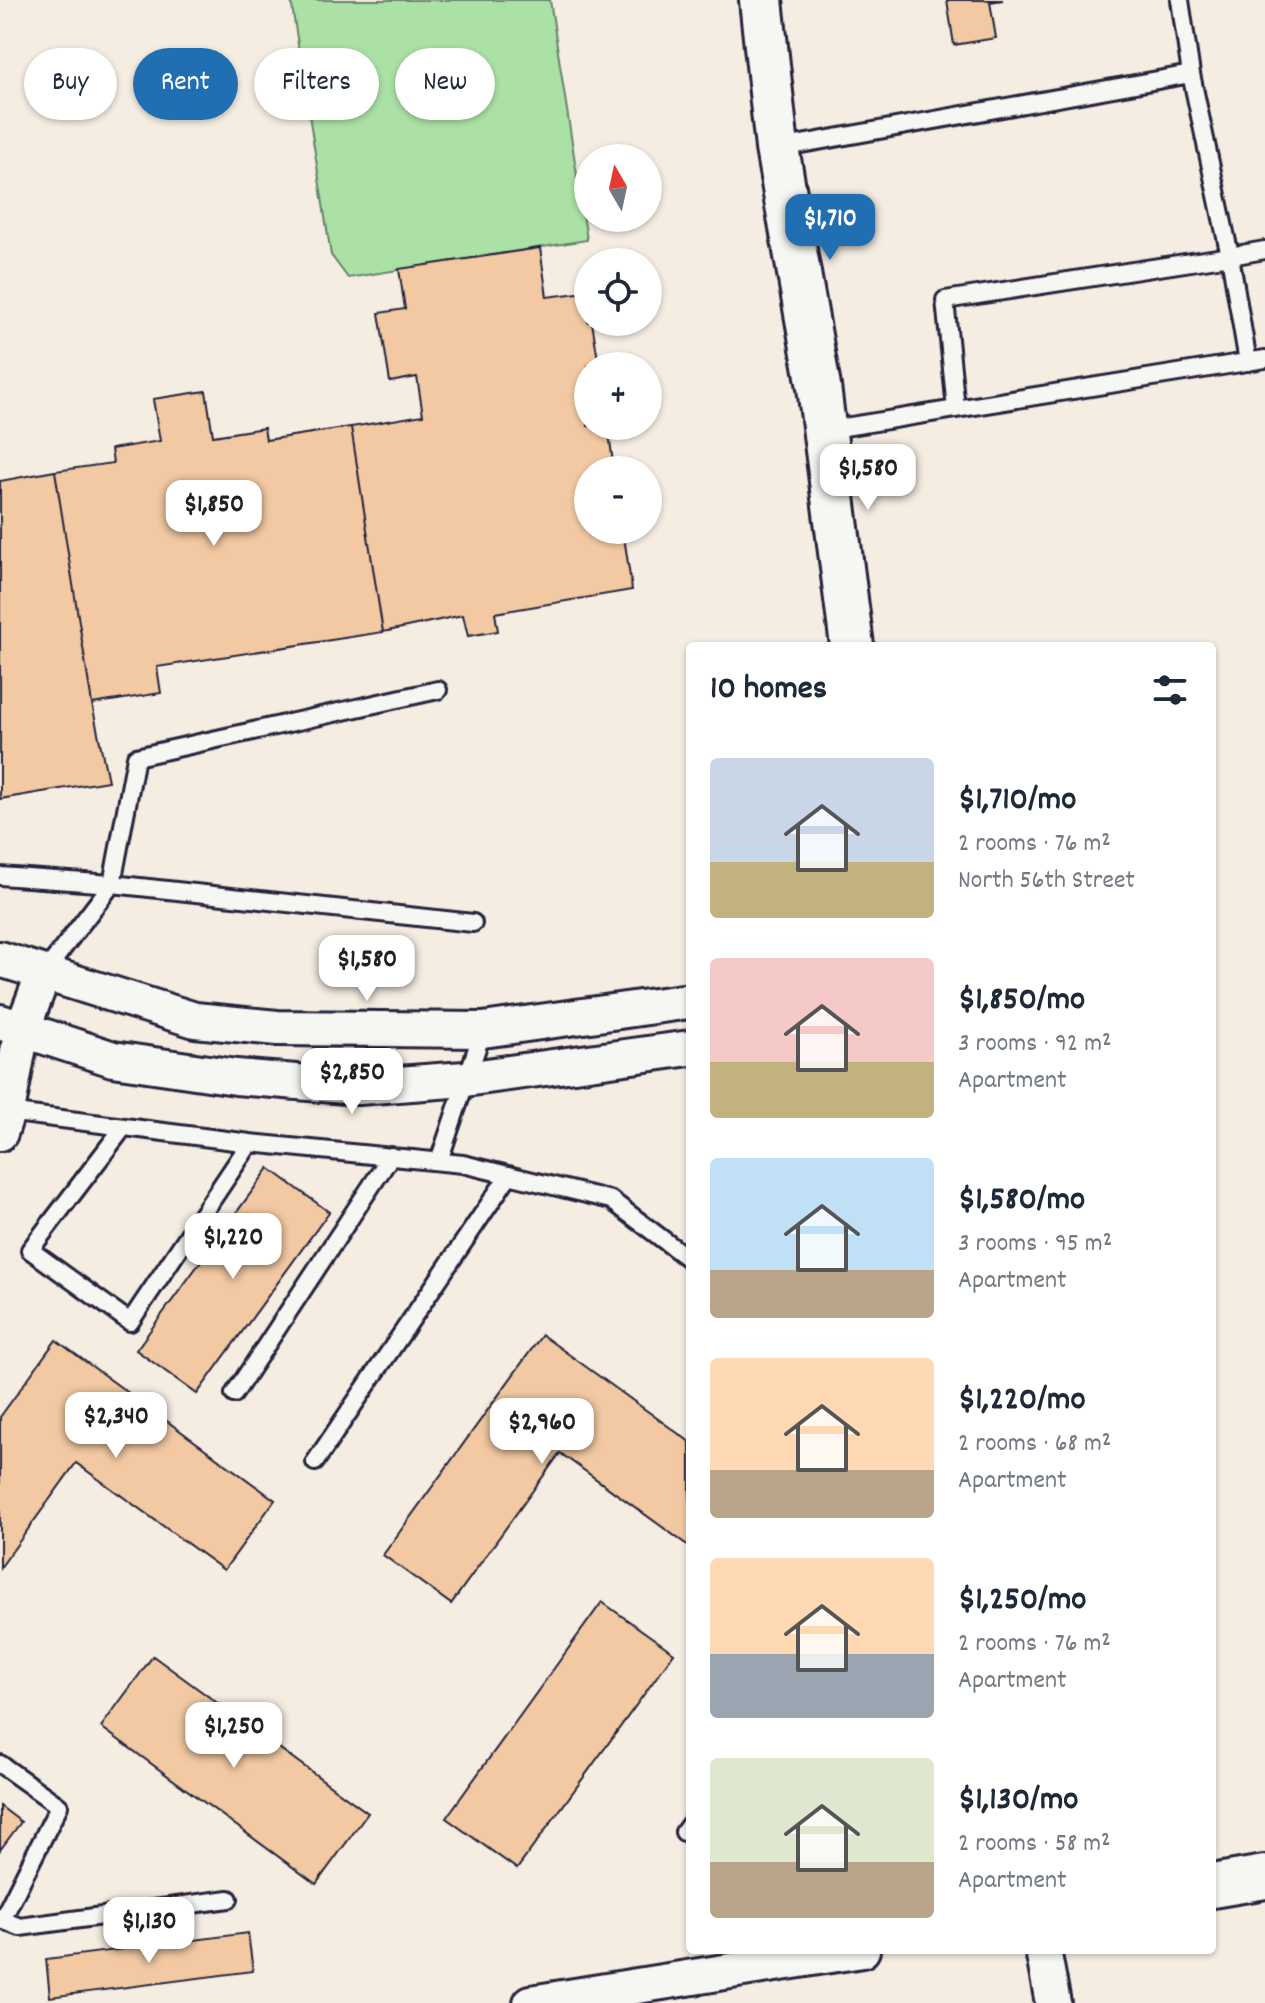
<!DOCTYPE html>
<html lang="en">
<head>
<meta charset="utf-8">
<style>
  body { margin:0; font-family:Dekko,sans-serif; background:#f2f2f3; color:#1f2937; height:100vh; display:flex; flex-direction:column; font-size:30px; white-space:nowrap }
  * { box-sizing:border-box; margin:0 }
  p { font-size:26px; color:#747a83 }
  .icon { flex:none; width:44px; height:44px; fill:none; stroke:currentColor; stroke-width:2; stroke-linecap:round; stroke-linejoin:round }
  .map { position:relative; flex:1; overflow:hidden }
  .details { position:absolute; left:686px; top:642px; width:530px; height:1312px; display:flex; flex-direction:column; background:#fff; border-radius:8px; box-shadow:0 2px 6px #0004 }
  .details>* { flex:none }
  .top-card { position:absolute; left:24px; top:48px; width:542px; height:72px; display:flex; gap:16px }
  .needle { width:52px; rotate:351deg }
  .buttons { position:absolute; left:574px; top:144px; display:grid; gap:16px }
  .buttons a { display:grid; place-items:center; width:88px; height:88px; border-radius:50%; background:#fff; box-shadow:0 2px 6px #0004; font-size:40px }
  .price { position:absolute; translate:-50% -68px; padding:0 18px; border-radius:16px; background:#fff; color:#222; font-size:26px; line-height:52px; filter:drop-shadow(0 2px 4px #0008) }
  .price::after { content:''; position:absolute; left:50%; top:48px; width:24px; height:18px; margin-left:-12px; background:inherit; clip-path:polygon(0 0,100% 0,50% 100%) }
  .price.selected { background:#1f6fb2; color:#fff }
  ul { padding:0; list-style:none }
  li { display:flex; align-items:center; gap:24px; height:200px; padding:0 24px }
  li span { display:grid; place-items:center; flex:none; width:224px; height:160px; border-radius:8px; color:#555 }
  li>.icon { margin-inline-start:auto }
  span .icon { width:96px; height:96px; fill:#fffc; stroke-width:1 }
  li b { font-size:34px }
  h2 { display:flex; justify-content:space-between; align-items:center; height:96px; padding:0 24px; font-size:34px }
  .tag { padding:0 28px; border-radius:36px; background:#fff; box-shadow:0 2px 6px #0004; font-size:28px; line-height:72px }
  .tag.selected { background:#1f6fb2; color:#fff }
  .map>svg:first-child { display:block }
  .green { fill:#abe1a4; stroke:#668270; stroke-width:2 }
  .building { fill:#f2c9a2; stroke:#22223b; stroke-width:2 }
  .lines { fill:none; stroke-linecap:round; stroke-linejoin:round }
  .service-casing { stroke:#22223b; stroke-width:22 }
  .minor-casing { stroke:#22223b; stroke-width:40 }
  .tertiary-casing { stroke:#22223b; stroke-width:48 }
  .service { stroke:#f6f6f2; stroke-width:16 }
  .minor { stroke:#f6f6f2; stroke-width:34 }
  .tertiary { stroke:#f6f6f2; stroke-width:42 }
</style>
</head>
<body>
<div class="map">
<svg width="1265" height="2003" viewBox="0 0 1265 2003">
  <rect width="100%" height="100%" fill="#f5ede2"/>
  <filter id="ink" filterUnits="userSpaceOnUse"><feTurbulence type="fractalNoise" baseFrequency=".0125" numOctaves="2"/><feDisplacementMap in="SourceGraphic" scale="16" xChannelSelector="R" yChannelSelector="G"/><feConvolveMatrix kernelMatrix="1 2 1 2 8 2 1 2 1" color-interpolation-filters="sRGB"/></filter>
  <g filter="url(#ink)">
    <path class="green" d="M291,0H550L587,240L348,278L331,255Z"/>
    <path class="building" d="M947,0H1003L990,2L996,38L954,45Z
      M540,248L547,297L587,292L588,322H592L599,366H588V426H608L614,470H588V530H623L632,590L495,613L498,631L468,636L463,615L383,632L351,427L423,415L417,377L390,382L379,313L405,309L399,269Z
      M206,391L213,436L264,428L266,440L351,427L383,632L157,667L161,693L92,704L55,471L113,463L111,449L160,441L153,399Z
      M55,471L92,704L108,781L0,799V481Z
      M269,1168L329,1212L197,1394L136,1350Z
      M542,1335L690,1442V1547L560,1453L451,1604L383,1555Z
      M56,1340L275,1500L224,1570L76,1463L0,1568V1417Z
      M602,1602L674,1653L517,1869L446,1818Z
      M153,1656L368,1813L316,1884L101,1727Z
      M0,1806L21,1822L0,1850Z
      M248,1933L253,1971L50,1997L46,1959Z"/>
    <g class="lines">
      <g class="service-casing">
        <path id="service" d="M1191,74L1230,256L1265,250
          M779,148L1191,74L1180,0
          M956,409L945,300L1230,256L1248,362
          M826,430L1265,359
          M438,690L136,757L112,884L473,923
          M0,876L112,884
          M44,973L112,884
          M7,1112L250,1143L463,1164L611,1200L690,1260
          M123,1128L30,1250L130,1322L250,1143
          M439,1161L483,1030
          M234,1394L391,1156
          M315,1462L509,1175
          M0,1764L59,1806L2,1920L20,1927L229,1899
          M684,1832L690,1824"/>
      </g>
      <g class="minor-casing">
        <path id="minor" d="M0,959L195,1020L277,1028L483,1030L690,1001
          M0,1022L113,1059L236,1077L358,1087L465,1079L690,1048
          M0,1133L7,1112L22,1030L44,973
          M1043,1950L1053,2003
          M531,2003L862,1950"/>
      </g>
      <g class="tertiary-casing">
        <path id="tertiary" d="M761,0L777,148L819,387L852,646
          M1212,1886L1265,1877"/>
      </g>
      <use href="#service" class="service"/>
      <use href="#minor" class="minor"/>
      <use href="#tertiary" class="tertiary"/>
    </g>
  </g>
</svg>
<div class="buttons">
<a><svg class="needle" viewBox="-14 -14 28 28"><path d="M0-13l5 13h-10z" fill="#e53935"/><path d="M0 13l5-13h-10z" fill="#747a83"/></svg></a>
<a><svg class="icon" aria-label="locate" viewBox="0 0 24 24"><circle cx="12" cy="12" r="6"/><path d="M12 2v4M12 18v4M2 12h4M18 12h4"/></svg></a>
<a>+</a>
<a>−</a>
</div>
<b class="price selected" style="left:830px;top:262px">$1,710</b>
<b class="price" style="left:868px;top:512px">$1,580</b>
<b class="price" style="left:214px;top:548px">$1,850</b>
<b class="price" style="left:367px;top:1003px">$1,580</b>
<b class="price" style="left:352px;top:1116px">$2,850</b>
<b class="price" style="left:233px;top:1281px">$1,220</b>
<b class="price" style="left:116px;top:1460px">$2,340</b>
<b class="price" style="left:542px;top:1466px">$2,960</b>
<b class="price" style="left:234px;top:1770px">$1,250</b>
<b class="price" style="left:149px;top:1965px">$1,130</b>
<div class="top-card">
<a class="tag">Buy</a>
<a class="tag selected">Rent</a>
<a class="tag">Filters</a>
<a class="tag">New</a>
</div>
<section class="details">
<h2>10 homes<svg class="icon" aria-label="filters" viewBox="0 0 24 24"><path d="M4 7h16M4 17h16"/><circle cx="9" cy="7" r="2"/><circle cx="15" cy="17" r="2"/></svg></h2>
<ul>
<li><span style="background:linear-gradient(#c9d6e8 65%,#c2b280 0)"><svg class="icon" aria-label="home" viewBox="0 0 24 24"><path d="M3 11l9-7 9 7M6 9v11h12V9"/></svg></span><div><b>$1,710/mo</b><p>2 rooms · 76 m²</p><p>North 56th Street</p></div></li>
<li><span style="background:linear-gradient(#f6c9c9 65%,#c2b280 0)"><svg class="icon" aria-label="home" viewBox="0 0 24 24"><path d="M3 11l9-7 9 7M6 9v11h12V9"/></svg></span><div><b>$1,850/mo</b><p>3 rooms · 92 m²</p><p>Apartment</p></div></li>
<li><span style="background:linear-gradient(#bfe0f5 70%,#b9a48a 0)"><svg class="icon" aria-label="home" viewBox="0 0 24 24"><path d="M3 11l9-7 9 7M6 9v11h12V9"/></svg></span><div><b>$1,580/mo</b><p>3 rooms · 95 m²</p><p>Apartment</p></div></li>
<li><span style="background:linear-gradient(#ffd9b3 70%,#b9a48a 0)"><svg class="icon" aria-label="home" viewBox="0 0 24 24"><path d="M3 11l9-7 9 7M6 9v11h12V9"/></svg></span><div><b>$1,220/mo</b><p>2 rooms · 68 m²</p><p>Apartment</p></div></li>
<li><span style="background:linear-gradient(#ffd9b3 60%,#9aa5b1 0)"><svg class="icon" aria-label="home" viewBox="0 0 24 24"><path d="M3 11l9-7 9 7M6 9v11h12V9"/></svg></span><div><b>$1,250/mo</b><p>2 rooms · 76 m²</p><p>Apartment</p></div></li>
<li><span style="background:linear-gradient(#dfe7d0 65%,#b9a48a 0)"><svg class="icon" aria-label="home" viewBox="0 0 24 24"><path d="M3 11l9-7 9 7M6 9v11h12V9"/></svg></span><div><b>$1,130/mo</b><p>2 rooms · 58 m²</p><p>Apartment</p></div></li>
</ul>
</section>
</div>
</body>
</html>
